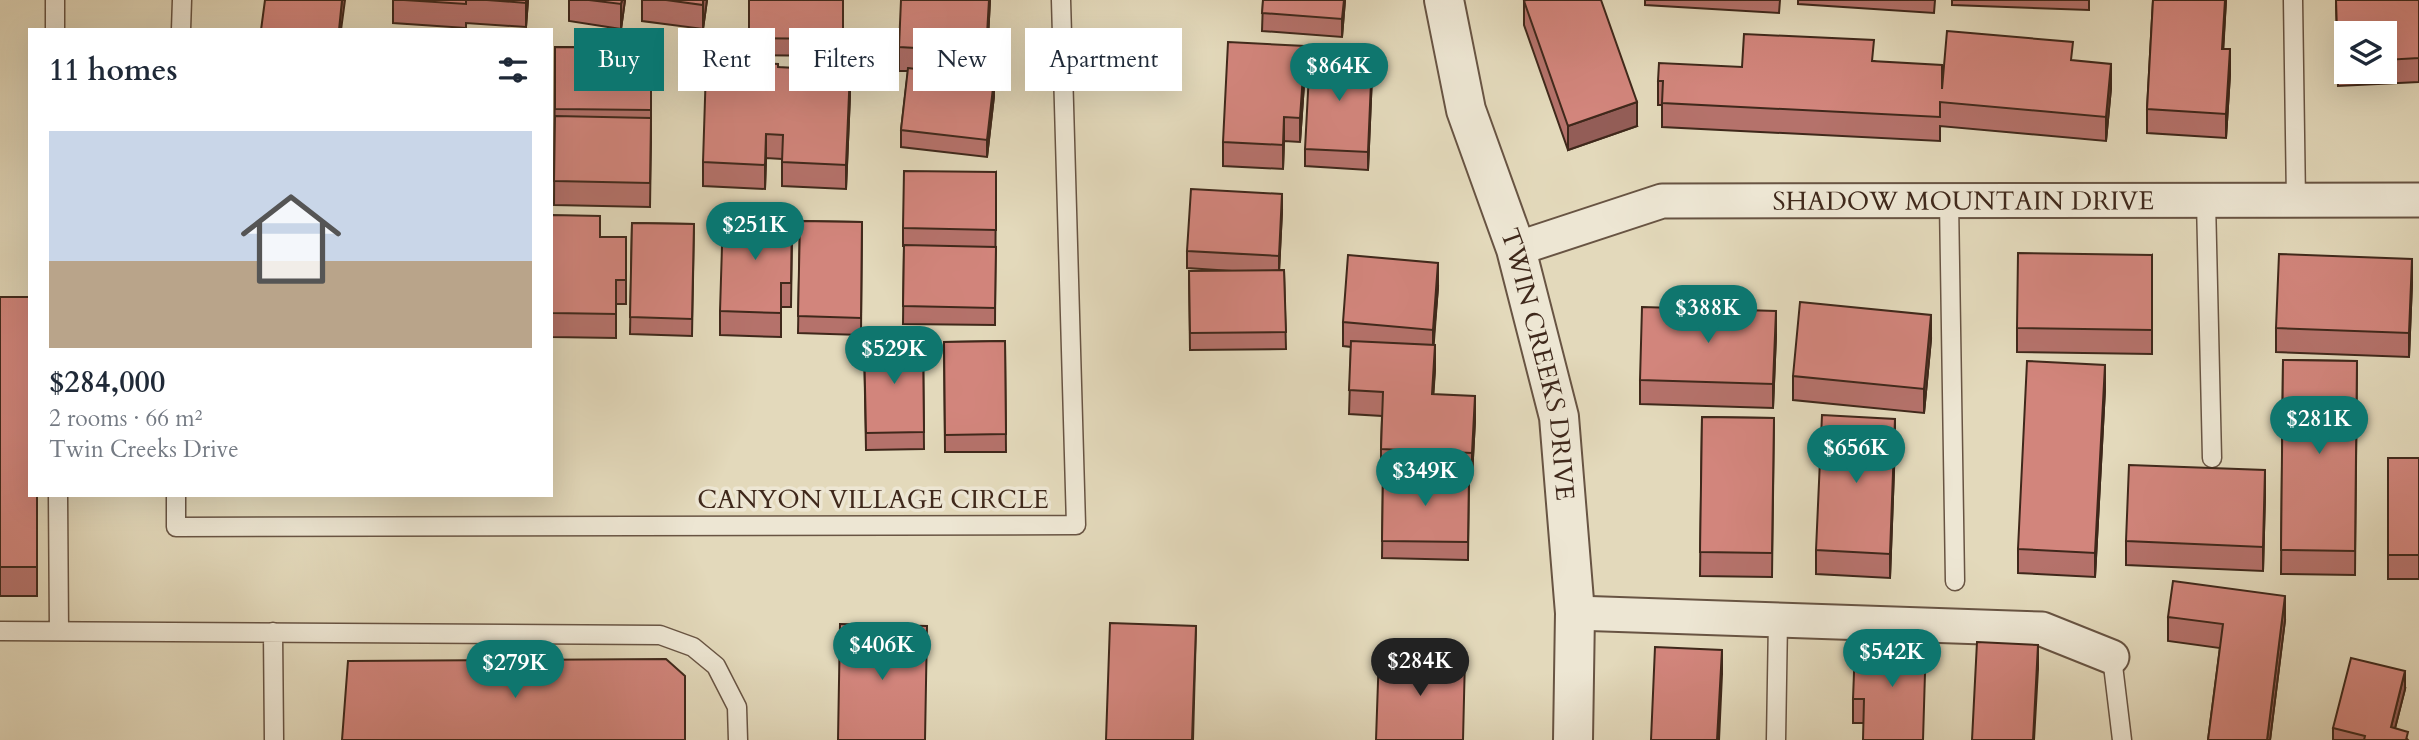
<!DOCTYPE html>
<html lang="en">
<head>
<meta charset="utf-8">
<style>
  body { margin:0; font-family:Cardo,serif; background:#f6f6f7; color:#1f2937; height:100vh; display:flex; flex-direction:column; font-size:26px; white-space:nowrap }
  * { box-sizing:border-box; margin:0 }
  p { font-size:23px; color:#747a83 }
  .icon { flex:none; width:38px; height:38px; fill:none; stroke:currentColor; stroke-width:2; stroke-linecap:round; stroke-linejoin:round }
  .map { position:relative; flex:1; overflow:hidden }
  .drawer { position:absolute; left:28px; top:28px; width:525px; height:469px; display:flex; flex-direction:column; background:#fff; border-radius:0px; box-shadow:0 7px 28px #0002 }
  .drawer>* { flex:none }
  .hud { position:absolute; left:574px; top:28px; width:665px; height:63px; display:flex; gap:14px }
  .tools { position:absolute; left:2334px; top:21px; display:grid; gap:14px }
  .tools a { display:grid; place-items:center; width:63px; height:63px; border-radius:0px; background:#fff; box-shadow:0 7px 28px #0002; font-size:35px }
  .price { position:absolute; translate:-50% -60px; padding:0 16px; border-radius:24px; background:#0f766e; color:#fff; font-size:23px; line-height:46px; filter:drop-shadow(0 2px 4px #0008) }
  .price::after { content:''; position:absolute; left:50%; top:42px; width:21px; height:16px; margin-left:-10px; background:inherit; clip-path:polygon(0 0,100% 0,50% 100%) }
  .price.on { background:#222; color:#fff }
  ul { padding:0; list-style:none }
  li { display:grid; align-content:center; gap:14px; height:371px; padding:0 21px }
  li+li { border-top:2px solid #e0e1e3 }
  li span { display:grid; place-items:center; height:217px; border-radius:0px; color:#555 }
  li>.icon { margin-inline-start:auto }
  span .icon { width:126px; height:126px; fill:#fffc; stroke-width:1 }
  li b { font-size:30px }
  h2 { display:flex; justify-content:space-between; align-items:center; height:84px; padding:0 21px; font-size:30px }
  .pill { padding:0 24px; border-radius:0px; background:#fff; box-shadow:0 7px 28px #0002; font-size:24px; line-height:63px }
  .pill.on { background:#0f766e; color:#fff }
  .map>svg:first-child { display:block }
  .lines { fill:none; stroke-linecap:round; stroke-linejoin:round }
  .service-casing { stroke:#685443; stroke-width:21 }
  .minor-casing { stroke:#685443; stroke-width:37 }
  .tertiary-casing { stroke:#685443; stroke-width:42 }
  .service { stroke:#ede6d3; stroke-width:18 }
  .minor { stroke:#ede6d3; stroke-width:33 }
  .tertiary { stroke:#ede6d3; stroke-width:38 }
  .wall { fill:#b5726b; stroke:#3f281b; stroke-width:2; fill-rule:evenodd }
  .shaded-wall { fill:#935d57; stroke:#3f281b; stroke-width:2 }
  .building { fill:#d2857c; stroke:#3f281b; stroke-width:2 }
  .labels { text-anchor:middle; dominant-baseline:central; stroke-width:7; stroke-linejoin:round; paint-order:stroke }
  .street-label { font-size:26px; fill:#3f281b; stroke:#ede6d3 }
</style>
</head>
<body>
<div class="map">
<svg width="2419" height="740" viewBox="0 0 2419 740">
  <rect width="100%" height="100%" fill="#e3d9bb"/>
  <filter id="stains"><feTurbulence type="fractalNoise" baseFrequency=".00286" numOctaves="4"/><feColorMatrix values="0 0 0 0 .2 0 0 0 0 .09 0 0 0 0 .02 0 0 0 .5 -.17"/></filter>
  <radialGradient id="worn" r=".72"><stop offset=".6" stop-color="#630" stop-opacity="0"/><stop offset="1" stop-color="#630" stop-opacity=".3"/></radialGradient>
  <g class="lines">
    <g class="service-casing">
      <path id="service" d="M55,0V30
        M2293,0L2296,201
        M181,30L182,0
        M1949,201L1955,581
        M2206,201L2212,458
        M58,495L59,631
        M176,495V527L1076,525L1061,0
        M0,631L660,635L693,647L716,666L737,707L738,740
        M273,632L274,740
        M2112,657L2122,740
        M1776,740L1778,620"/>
    </g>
    <g class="minor-casing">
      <g id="minor">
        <path id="s1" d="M1516,249L1662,201L2419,200"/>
        <path d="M1575,613L2042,629L2112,657"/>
      </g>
    </g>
    <g class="tertiary-casing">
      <g id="tertiary">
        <path id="s2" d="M1444,0L1466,110L1516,249L1559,417L1575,613L1573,740"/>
      </g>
    </g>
    <use href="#service" class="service"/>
    <use href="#minor" class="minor"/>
    <use href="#tertiary" class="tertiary"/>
  </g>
  <path class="wall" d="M393,0H528L526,27L466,23V28L393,23Z
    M569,0H625L621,29L569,21Z
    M641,0H707L703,29L642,21V0Z
    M749,0H843V56L749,55Z
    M990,0L986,76L962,75L994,96L987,157L901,147V130L908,71H899V47Z
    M1263,0H1345L1342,37L1262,31Z
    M1645,0H1780L1779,13L1645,5Z
    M1798,0H1935L1934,13L1798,4Z
    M1952,0H2089V10L1952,5Z
    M2153,0H2226L2223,49L2230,74L2226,138L2147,133V109Z
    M2336,0H2419V82L2338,86ZM2347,33H2385V72H2347Z
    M1524,1L1637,126L1568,150L1524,25Z
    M555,47L651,48V142L650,207L554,205Z
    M1874,61L1942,89L2073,61L2111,88L2106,141L1940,126V141L1662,127V105H1658V81L1742,67Z
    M778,67L850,95L846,189L782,186V159L766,158L765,189L703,186V162L737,69Z
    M1305,70L1300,142L1284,141L1283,169L1223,166V142Z
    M1372,75L1368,170L1305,166V149Z
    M996,172L995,325L903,324L904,246H903V228Z
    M1282,211L1279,270H1284L1286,349L1190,350L1189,271H1232L1187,268V251Z
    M552,215L600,237H626V304H616V338L552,337Z
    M800,221L862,222L861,335L798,333Z
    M632,223L694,224L692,336L630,334Z
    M792,240L791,307H781V337L720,335V311Z
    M2152,255V354L2017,352V328Z
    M2412,283L2409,357L2276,352V328Z
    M1438,287L1433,345L1435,369L1433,394L1475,420L1472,477H1469L1468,560L1382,558L1383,473H1381V449L1382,416L1349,414L1351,347L1343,346V322Z
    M0,297L37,495V596H0Z
    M1776,335L1773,408L1640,404V380Z
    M1931,339L1924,413L1793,400V376Z
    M923,340L924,449L866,450L864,341Z
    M1005,341L1006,452H945L944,342Z
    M2283,360L2357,361L2355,575L2281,574Z
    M2105,389L2095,577L2018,573V549Z
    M1702,417L1774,418L1772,577L1700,576Z
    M1895,443L1890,578L1816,574V550Z
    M2388,458H2419V579H2388Z
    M2265,494L2263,571L2126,565V541Z
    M2168,617L2285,620L2270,740H2208L2220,648L2168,641Z
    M1881,648L1926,663L1864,723H1853V699Z
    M2405,689L2395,728L2408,740H2333V728Z"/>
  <path class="shaded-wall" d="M342,0H345L341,30H339Z
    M526,0H528L526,27Z
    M622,0H625L621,29V4Z
    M703,0H707L703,29Z
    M989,0H990L986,76V52Z
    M1344,0H1345L1342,37V19Z
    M2225,0H2226L2222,73V49Z
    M1305,46V70L1300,142V118Z
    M2230,49V74L2226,138V114Z
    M1372,58V75L1368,170V152Z
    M2111,64V88L2106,141V117Z
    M850,71V95L846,189V165Z
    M994,79V96L987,157V140Z
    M1637,102V126L1568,150V126Z
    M1284,117V141L1283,169V145Z
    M766,134V158L765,189V165Z
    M1282,194V211L1279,273V256Z
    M2412,259V283L2409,357V333Z
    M1438,263V287L1433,354V330Z
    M1776,311V335L1773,408V384Z
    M1931,315V339L1924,413V389Z
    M1435,345V369L1432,418V394Z
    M2105,365V389L2095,577V553Z
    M1475,396V420L1472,477V453Z
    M1895,419V443L1890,578V554Z
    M2265,470V494L2263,571V547Z
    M2285,596V620L2270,740H2267Z
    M1196,626L1193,740H1192Z
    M2038,645V669L2034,740H2033Z
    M1722,650V674L1719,740H1717Z
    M2405,671V689L2392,740L2391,727Z"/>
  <path class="building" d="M265,0H342L339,30H261Z
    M404,0H466V4Z
    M487,0H526V3Z
    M589,0H622L621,4Z
    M666,0H703V5Z
    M749,0H843V39L749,38Z
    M901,0H989L986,52L899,47Z
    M1263,0H1344L1342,19L1262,13Z
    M1526,0H1601L1637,102L1568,126L1524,1Z
    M2153,0H2225L2222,49H2230L2226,114L2147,109Z
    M2336,0H2419V58L2385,60V33H2347V61L2338,62Z
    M1947,31L2073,42L2071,60L2111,64L2106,117L1940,102V117L1662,103L1663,81H1658L1659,63L1742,67L1744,34L1874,40L1872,61L1942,65V89Z
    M1228,42L1305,46L1300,118L1284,117L1283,145L1223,142Z
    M555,47L651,48V110L555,109Z
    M1310,54L1372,58L1368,152L1305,149Z
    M737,62L778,64V67L850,71L846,165L782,162L783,135L766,134L765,165L703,162L706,68L737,69Z
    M908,68L994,79L987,140L901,130Z
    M555,116L651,118L650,183L554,181Z
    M904,171L996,172V230L903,228Z
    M1191,189L1282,194L1279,256L1187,251Z
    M723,214L792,216L791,283H781V313L720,311Z
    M552,215L600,216V237H626V280H616V314L552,313Z
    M800,221L862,222L861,318L798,316Z
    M632,223L694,224L692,319L630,317Z
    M904,245L996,247L995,308L903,306Z
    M2018,253L2152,255V330L2017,328Z
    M2279,254L2412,259L2409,333L2276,328Z
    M1348,255L1438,263L1433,330L1343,322Z
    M1284,270L1286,332L1190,333L1189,271Z
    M0,297H30V495H37V567H0Z
    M1800,302L1931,315L1924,389L1793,376Z
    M1642,307L1776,311L1773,384L1640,380Z
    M923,340L924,432L866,433L864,341Z
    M1005,341L1006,434L945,435L944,342Z
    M1351,341L1435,345L1432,394L1475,396L1472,453L1381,449L1383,392L1349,390Z
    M2283,360L2357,361L2355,551L2281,550Z
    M2027,361L2105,365L2095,553L2018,549Z
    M1822,415L1895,419L1890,554L1816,550Z
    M1702,417L1774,418L1772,553L1700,552Z
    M2388,458H2419V555H2388Z
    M2129,465L2265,470L2263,547L2126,541Z
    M1383,473L1469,475L1468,542L1382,541Z
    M2173,581L2285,596L2267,740H2208L2223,624L2168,617Z
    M1110,623L1196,626L1192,740H1106Z
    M840,624L927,626L925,740H838Z
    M1881,639H1926L1923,740H1863L1864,699H1853L1855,647L1881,648Z
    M1977,642L2038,645L2033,740H1972Z
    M1655,647L1722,650L1717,740H1651Z
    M1379,653L1465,657L1463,740H1376Z
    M2351,658L2405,671L2391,727L2408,732L2406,740H2364L2365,736L2333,728Z
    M666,659L685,676V740H342L348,661Z"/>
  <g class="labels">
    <g class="street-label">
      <text stroke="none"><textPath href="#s1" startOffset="455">SHADOW MOUNTAIN DRIVE</textPath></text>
      <text stroke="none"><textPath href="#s2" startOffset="378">TWIN CREEKS DRIVE</textPath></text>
      <text x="873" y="499">CANYON VILLAGE CIRCLE</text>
    </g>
  </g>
  <rect width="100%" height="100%" filter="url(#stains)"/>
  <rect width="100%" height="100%" fill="url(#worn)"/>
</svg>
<div class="tools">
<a><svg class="icon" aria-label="layers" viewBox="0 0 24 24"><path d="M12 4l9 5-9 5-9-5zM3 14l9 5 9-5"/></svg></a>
</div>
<b class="price" style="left:1339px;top:103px">$864K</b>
<b class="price" style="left:755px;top:262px">$251K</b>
<b class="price" style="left:1708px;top:345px">$388K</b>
<b class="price" style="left:894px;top:386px">$529K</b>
<b class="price" style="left:2319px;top:456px">$281K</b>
<b class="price" style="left:1856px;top:485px">$656K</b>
<b class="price" style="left:1425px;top:508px">$349K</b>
<b class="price" style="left:882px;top:682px">$406K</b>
<b class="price" style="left:1892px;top:689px">$542K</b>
<b class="price on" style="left:1420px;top:698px">$284K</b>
<b class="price" style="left:515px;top:700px">$279K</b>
<div class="hud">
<a class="pill on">Buy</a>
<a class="pill">Rent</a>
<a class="pill">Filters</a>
<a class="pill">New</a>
<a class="pill">Apartment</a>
</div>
<section class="drawer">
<h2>11 homes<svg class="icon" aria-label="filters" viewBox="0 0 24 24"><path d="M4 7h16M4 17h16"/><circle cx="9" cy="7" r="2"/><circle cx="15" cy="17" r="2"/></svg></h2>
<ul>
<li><span style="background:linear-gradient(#c9d6e8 60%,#b9a48a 0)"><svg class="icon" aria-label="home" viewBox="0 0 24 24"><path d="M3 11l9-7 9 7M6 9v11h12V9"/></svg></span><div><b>$284,000</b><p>2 rooms · 66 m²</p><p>Twin Creeks Drive</p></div></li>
</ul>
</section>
</div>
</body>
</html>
